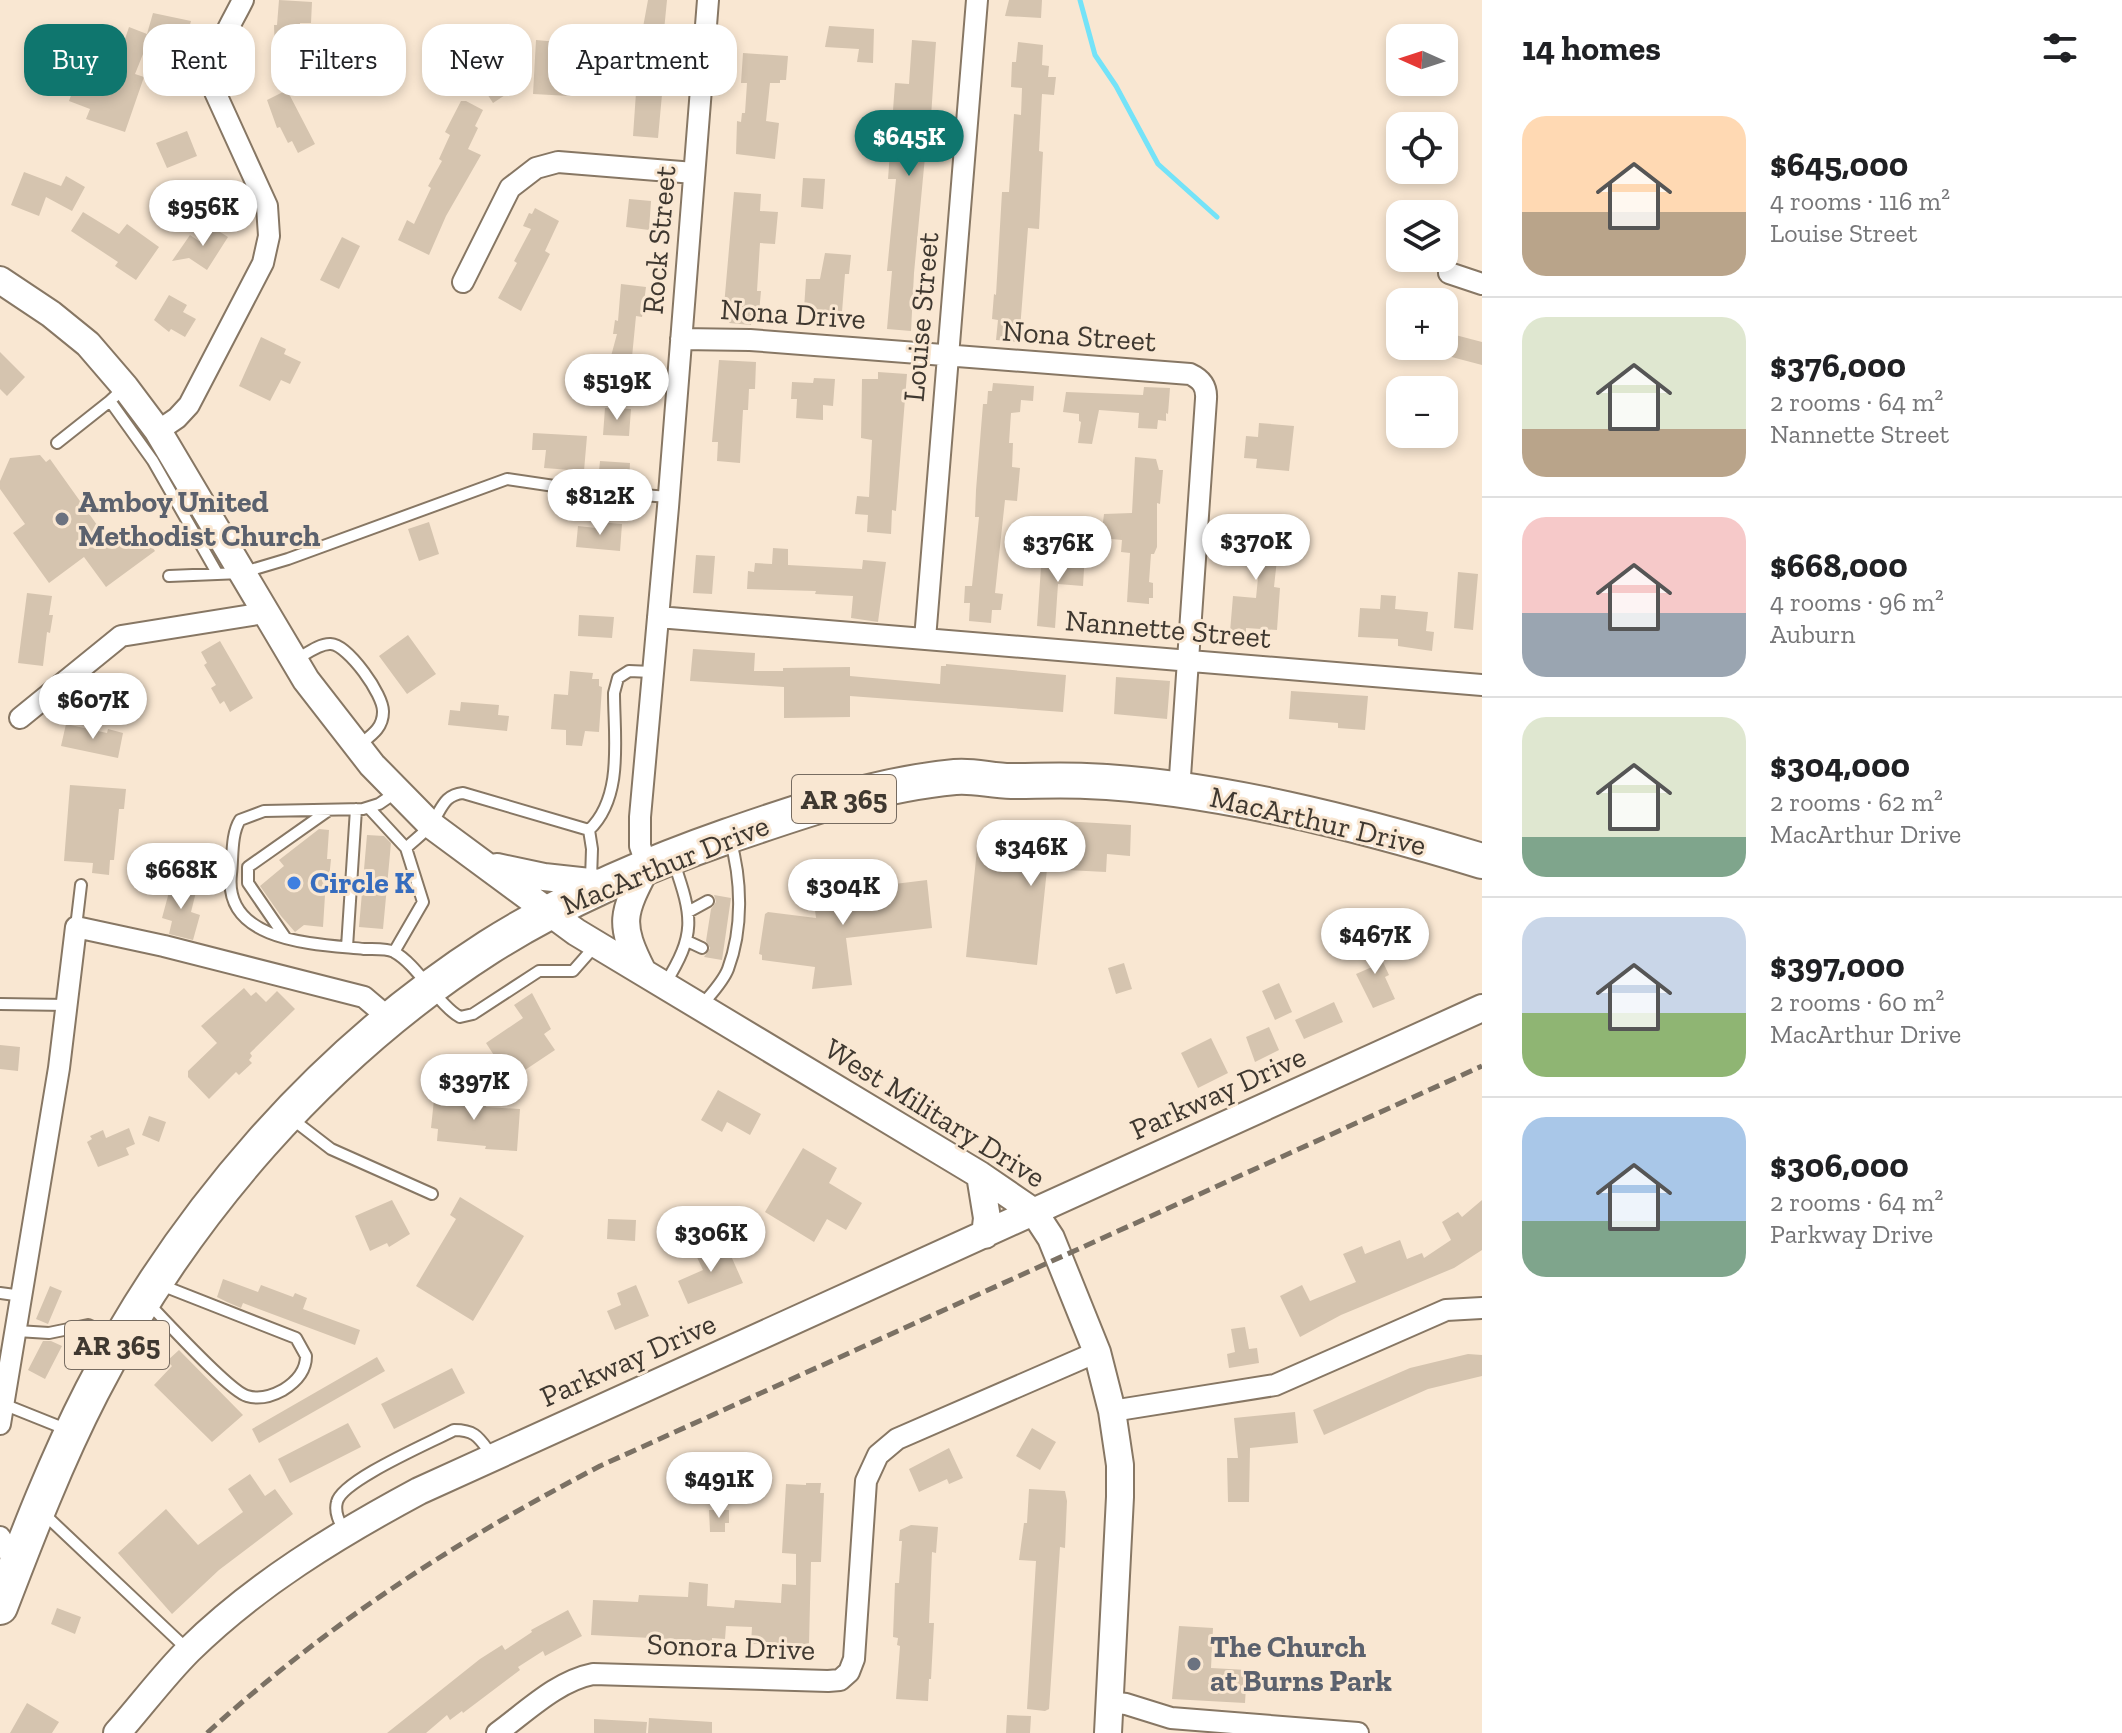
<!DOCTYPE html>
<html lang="en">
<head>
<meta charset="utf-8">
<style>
  body { margin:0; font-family:"Zilla Slab",serif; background:#f2f2f2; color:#202124; height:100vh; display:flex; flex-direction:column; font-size:30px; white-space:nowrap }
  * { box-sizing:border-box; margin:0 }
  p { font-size:26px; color:#757577 }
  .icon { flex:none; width:44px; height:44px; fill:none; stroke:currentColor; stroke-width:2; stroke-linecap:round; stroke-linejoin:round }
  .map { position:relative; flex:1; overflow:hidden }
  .sheet { display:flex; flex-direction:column; background:#fff; width:640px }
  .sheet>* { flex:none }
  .top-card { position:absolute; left:24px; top:24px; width:760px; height:72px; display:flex; gap:16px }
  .needle { width:52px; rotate:273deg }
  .controls { position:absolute; left:1386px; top:24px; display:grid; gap:16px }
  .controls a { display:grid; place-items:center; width:72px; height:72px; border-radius:16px; background:#fff; box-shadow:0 4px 12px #0003; font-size:40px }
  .price { position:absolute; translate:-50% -68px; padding:0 18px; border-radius:28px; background:#fff; color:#222; font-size:26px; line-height:52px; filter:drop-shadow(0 2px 4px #0008) }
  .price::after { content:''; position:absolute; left:50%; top:48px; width:24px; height:18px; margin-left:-12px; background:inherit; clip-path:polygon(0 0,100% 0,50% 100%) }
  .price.active { background:#0f766e; color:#fff }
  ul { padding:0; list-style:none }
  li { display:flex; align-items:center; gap:24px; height:200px; padding:0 40px }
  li+li { border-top:2px solid #e0e0e0 }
  li span { display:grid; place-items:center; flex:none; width:224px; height:160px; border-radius:24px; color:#555 }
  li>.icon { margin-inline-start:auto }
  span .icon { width:96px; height:96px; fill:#fffc; stroke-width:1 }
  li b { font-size:34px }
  h2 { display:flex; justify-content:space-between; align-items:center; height:96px; padding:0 40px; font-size:34px }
  .pill { padding:0 28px; border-radius:24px; background:#fff; box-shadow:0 4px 12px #0003; font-size:28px; line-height:72px }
  .pill.active { background:#0f766e; color:#fff }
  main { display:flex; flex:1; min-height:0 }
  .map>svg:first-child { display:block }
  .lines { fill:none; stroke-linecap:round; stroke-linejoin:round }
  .stream { stroke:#74e3f8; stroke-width:5 }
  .building { fill:#d5c4af }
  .service-casing { stroke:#877764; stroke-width:14 }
  .minor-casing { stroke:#877764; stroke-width:24 }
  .tertiary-casing { stroke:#877764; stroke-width:30 }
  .primary-casing { stroke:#877764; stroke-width:38 }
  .service { stroke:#fff; stroke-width:10 }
  .minor { stroke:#fff; stroke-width:20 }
  .tertiary { stroke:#fff; stroke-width:26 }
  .primary { stroke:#fff; stroke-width:34 }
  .rail { stroke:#7b7164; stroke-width:5; stroke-dasharray:12 6; stroke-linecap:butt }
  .worship-dot { fill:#6b7280; stroke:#f9e7d2; stroke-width:3 }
  .shop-dot { fill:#3f7fe0; stroke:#f9e7d2; stroke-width:3 }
  .labels { text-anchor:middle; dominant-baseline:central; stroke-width:6; stroke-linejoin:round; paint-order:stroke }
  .shield { fill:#f9e7d2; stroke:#776c61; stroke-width:2 }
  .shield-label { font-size:28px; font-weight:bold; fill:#3f3830 }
  .street-label { font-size:30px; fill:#3f3830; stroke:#f9e7d2 }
  .worship-label { font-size:30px; font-weight:bold; fill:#5b616d; stroke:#f9e7d2; text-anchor:start }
  .shop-label { font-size:30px; font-weight:bold; fill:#366cbe; stroke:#f9e7d2; text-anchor:start }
</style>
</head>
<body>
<main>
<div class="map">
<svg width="1482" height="1733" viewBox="0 0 1482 1733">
  <rect width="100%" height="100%" fill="#f9e7d2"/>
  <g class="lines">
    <path class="stream" d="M1080,0L1095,55L1116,86L1158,164L1217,217"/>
  </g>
  <path class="building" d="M279,0L312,2L311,23H300L297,55L275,53L274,25H277Z
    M648,0H667L662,51H666L658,138L633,136L639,49Z
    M1009,0H1042L1041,18L1005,16Z
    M153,13L191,21L182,54L147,44L135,74L144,77L125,132L86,119L90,109L69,101L77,79L101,87L106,73L113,75L129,27L147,34Z
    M829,26L874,29L873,63L857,62L859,49L825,47Z
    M536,40L558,42L557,66L572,67L570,96L533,94Z
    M912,40L936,42L929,147L926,146L914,273L911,331L887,329L892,271H887L896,179H888L895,83L909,84Z
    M1018,42L1043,45L1042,65L1049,66L1048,77H1056L1054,95L1042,94L1039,151L1043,152L1039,229L1028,228L1019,342L996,340L998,320L992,319L994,294L996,295L1002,192H1009L1014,114L1021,115L1022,88L1011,87L1012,62H1016Z
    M501,43L525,82L493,103L480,83L494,74L482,54Z
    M743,53L788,56L786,80H780V83H770L766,121L779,123L775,159L736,154L737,121L741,122L742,113H745L747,83H741Z
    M287,90L315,144L298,153L292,141L288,143L280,127L277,128L267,100Z
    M461,101H466L483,110L475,126L478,128L468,149L481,155L446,216L429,255L398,240L407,220L414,224L431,188L428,186L442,161L439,159L450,135L445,132Z
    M187,131L197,156L167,168L156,143Z
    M24,172L61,186L66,176L85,187L72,211L46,197L39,216L11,205Z
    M803,178L825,179L823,209L801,207Z
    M734,192L761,194L760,211L778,212L775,244L760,243L757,291H761L759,313H752L751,325L729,323L730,307L724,306Z
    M629,199L651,201L649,230L626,227Z
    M535,208L559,221L545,251L550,254L521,311L498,298L517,263L514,261L531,229L523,226L529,213L532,214Z
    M83,212L119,234L127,224L159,247L136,280L115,266L118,262L71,231Z
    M209,225L228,237L207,270L189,258L172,261L190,235L199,241Z
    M342,237L360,246L339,289L320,280Z
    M825,253L851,255L849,274H845L842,312L804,309L806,279H820Z
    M621,284L646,287L642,317L636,316L632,357L635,358L627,388L604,382L617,334H613L615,320L618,321Z
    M169,295L187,305L183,312L196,319L185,337L171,329L169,332L154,320Z
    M1444,332L1482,342V365L1444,355Z
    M261,337L286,349L284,354L301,362L290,384L281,380L270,401L239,386Z
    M0,352L25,377L7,396L0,389Z
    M719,360L756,362L755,389H749L748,410H743L740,463L717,461L718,442H712Z
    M878,372L907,374L896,511L892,510L891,534L867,532L868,515L855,514L857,496L869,497L872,440L861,438L862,379H878Z
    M814,378L835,379L833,406L823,405V420L796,418L797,399H791L792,382L813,383Z
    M993,383L1034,386L1033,401L1021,400L1020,412L1011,413L1009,443H1013L1012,467L1020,468L1017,501L1005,500L995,593L1003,594L1001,610H992L991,623L969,621L970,603H964L965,586H972L976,547L979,517H975L976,490L983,404H987L988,391H992Z
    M1144,387L1170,388L1168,414L1166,413V421L1158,420L1157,429L1138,428L1139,413L1099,410L1092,444L1078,443L1081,422L1079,421V414L1063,412L1066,392L1143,395Z
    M605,408L631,409L629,436L603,435Z
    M1259,423L1294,426L1289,471L1256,468L1257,459L1244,458L1246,436L1258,437Z
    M533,433L587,436L584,471L544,468L546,450H532Z
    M40,455L46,462L50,459L112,546L138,527L155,551L106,587L84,557L49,583L13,533L25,524L0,489V481L10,458Z
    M1135,457L1156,459L1159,470H1163L1160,504L1157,503V547L1154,554H1151L1149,582L1153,583V598H1149V604L1127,602L1130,553L1121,552L1122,540L1101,538L1104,514L1132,513Z
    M600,461L630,463L629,484L598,481Z
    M1237,517L1257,519L1256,531H1262L1261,548L1278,550L1274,587L1280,588L1277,630L1246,628V633L1230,632L1233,596L1256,598L1260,558L1235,555L1236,547H1230L1231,533L1236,534Z
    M429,522L439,554L419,561L408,529Z
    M597,522L622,524L620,551L576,547L578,526L596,528Z
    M773,548L788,549V565L862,569L863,560L886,562L878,622L851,618L853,596L815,594L816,591L747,589L748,571L754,572L755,563L772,564Z
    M1067,550L1085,552L1083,586L1058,584L1055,628L1037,626L1041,567H1044L1045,557L1066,559Z
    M696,555L715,556L712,594L693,593Z
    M1458,572L1478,574L1473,630L1454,628Z
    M27,593L52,596L49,615H53L50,633L47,632L43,666L18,663Z
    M1381,595L1396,596L1395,609L1428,612L1426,631L1434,632L1432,651L1398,646V639L1358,637L1360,608L1380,609Z
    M579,615L614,617L612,638L578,636Z
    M408,635L436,674L407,694L379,656Z
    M220,641L253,698L230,712L224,701L220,704L211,688L216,685L204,665L207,663L201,652Z
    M693,649L755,653L754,671H783V668L850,667V676L940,684L941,666H946V664L1066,675L1063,712L850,696V717L784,718V687L690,681Z
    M570,671L593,673L592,679H599V686L602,687L599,732L585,731L582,746L566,745V730L551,729L554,694L568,695Z
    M1116,677L1170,681L1167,719L1114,714Z
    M1291,691L1368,696L1365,730L1338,728V723L1289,719Z
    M461,702L499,705L498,715L509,716L507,731L448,725L450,710L460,711Z
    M66,724L107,733L108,729L123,733L118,758L61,746Z
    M70,785L126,789L124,809H119L114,860H110L109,875L92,873L93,863L64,861Z
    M1062,821L1131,825L1130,856L1107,854L1106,872L1047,869L1037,965L966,957L977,849L997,851V845L1032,849V845L1061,848Z
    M319,829L329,830L327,859H331L329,879H326L323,927L304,925L295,932L281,916L260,886L284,866L279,860Z
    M367,835L384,836L391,843L383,929L359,927Z
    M927,880L932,928L846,938L852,985L812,989L815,967L762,960V955L759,954L765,914L768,912L816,918L813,894Z
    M172,881L197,888L191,912L200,915L193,940L169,934L172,921L162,918Z
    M714,895L731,898L722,960L704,957L710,948L706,941L711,909L716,902Z
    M1371,936L1389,975L1385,977L1395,999L1373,1008L1356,974L1372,967L1360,942Z
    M1124,963L1132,989L1116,994L1108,968Z
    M1279,983L1292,1012L1275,1020L1262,991Z
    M244,988L251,996L256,992L266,1002L277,991L295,1009L250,1053L252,1056L249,1060L252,1063L239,1075L236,1072L209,1099L188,1077V1071L217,1043L201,1026Z
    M532,993L551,1029L544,1034L555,1050L510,1080L486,1043L523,1018L514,1005Z
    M1334,1002L1343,1022L1304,1039L1295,1020Z
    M1269,1027L1279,1050L1255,1062L1246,1037Z
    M1211,1038L1228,1073L1198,1088L1181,1053Z
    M0,1045L20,1047L18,1071L0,1069Z
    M435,1090L487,1096L486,1107L520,1109L517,1151L485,1149L486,1146L437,1141L438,1129L431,1128Z
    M718,1090L761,1114L750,1135L727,1122L722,1132L701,1120Z
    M149,1116L166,1122L159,1142L142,1135Z
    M129,1128L135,1144L126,1148L129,1155L98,1167L87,1142L92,1139L90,1136L103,1130L106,1138Z
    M803,1148L837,1168L829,1183L862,1203L846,1230L827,1219L814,1242L765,1212Z
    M460,1197L524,1236L473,1321L416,1286L456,1219L450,1215Z
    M392,1200L410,1234L389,1247L387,1243L370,1251L355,1216Z
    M1482,1200V1250L1454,1268L1341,1315L1300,1337L1280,1296L1302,1285L1310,1301L1356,1282L1343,1254L1362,1246L1365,1254L1400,1240L1407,1259L1422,1253L1424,1258L1451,1240L1442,1222L1458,1212L1462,1217Z
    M608,1219L636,1220L635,1241L607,1239Z
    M724,1240L743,1283L688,1304L678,1281L703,1270L695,1253Z
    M223,1279L258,1292L261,1285L293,1297L295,1293L307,1298L303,1309L360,1330L355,1345L243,1303L241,1308L227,1302L217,1297Z
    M636,1285L649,1316L615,1330L607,1311L621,1305L617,1293Z
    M50,1286L62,1291L48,1324L36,1319Z
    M1245,1327L1249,1349L1257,1348L1259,1363L1229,1368L1227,1354L1235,1352L1231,1329Z
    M43,1341H51L62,1346L45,1379L28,1370Z
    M179,1350L243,1415L212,1442L154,1385L172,1366L167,1361Z
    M1468,1354L1482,1355V1376L1428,1389L1324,1435L1313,1410L1410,1368Z
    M377,1357L385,1371L259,1443L252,1429Z
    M452,1368L465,1393L394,1429L381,1404Z
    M1295,1412L1298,1443L1250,1448L1249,1502H1228L1227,1458H1238L1234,1418Z
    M348,1423L361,1447L290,1483L278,1459Z
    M1032,1428L1056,1442L1040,1470L1016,1456Z
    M949,1448L963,1478L949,1484L947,1479L919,1492L909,1469Z
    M250,1474L265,1496L275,1489L293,1514L219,1570L172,1614L118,1553L166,1509L198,1545L243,1512L228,1489Z
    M806,1483H821L820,1493H824L821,1562H811L809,1644H751L752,1627L726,1626L725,1639L712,1638V1641L591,1635L593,1600L638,1602L639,1595L688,1597L689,1582L708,1584L707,1606L734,1608L735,1600L781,1603L782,1584L796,1585V1554L782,1553L786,1484L806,1485Z
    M1029,1489L1065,1491L1067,1501L1065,1548L1060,1547L1049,1709L1045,1711L1027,1709L1036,1561L1019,1560L1024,1523H1027Z
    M709,1510H729V1523H725V1532H710Z
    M911,1525L938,1527L936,1553L932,1552L929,1623H934L931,1679H929L928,1701L896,1699L900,1646L897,1645L898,1638L893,1637L895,1583H899L902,1541H899L900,1530Z
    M57,1608L81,1617L75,1634L51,1624Z
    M568,1610L582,1636L545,1656L543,1651L518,1667L520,1670L463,1713L462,1711L450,1720L447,1715L426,1733H387L480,1659L502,1645L505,1650L532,1632L531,1630Z
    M1179,1626L1213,1628L1211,1668L1247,1670L1245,1703L1172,1699Z
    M27,1703L59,1722L52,1733H10Z
    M1007,1715L1031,1716L1030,1733H1006Z
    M649,1718L712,1722V1733H648Z
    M594,1719L647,1722L646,1733H594Z"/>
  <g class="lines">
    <g class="service-casing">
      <path id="service" d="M124,388L110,401L153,461L217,573
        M57,443L110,401
        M169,576L241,573L288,559L507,479L588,491L669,497
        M297,659C306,654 320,643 331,644C348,645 384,695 383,712C383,729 370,736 358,746
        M398,791L379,804L363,809L264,811L240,820C231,834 233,857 231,874C223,943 317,944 364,949C372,949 387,948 394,952C417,964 439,1006 460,1017L473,1014L539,971H573L595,946
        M369,808L406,848
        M589,830C624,797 614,737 614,693L618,678L629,671L652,672
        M688,912L708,901
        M76,927L81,885
        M285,937L248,883V867L329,810
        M687,941L702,948
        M347,947L356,809
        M394,952L423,902L406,848C414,840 425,833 431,824C442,810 443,795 463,793L589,830L592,849L591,879
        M665,984C696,934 693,918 674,863
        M0,1004L67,1005
        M702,1005C711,994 723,982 728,969C743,929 742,880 730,839
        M292,1119L331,1149L432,1194
        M0,1293L22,1296
        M148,1303C165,1320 229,1391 247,1396C260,1400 272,1396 283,1390C296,1382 306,1372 306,1356L296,1338L161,1285
        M17,1331L49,1333L88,1325L115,1337
        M3,1404L68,1430
        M42,1512L187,1649
        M345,1532C340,1523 334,1513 337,1502C342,1480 432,1442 454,1430C476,1430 479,1438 491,1454"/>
    </g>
    <g class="minor-casing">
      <path id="minor" d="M1449,273L1482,284
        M463,282L510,188L536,168L558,162L694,173
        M681,339L750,340L1190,374C1201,379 1207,386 1206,399L1179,791
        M158,431L177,418L189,405L263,263L269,236L267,206L215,92C205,62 230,27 243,0
        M658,617L1482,685
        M925,639L977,0
        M20,718L121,636L264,613
        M647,866L640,846V817L668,507L708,0
        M1112,1411L1275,1385L1446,1310L1482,1308
        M0,1424L59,1068L76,927L164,946L364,997L390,1019
        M0,1537L16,1565
        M1109,1702L1126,1704L1171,1718L1358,1733
        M497,1733C526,1712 557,1681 593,1674L828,1681L840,1680L849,1672L854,1659L866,1481L878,1455L897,1439L1097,1352"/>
    </g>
    <g class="tertiary-casing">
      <path id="tertiary" d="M0,280L51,314L88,344L125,387L158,431L306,680L372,765L431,825L576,932L980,1175L1034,1212L1051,1238L1097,1352L1112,1411L1120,1465V1497L1108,1733
        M497,867L544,877L608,884
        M643,972C618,923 622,914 647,866
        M980,1175L987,1218L985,1235
        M117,1733C141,1706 163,1676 189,1650C255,1585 337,1535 419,1491L1482,1008"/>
    </g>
    <g class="primary-casing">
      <path id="primary" d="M0,1607C28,1534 56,1461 92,1391C183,1214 322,1054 489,947C563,900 645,865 728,836C801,811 877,784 955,777C973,775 992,781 1011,781C1036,781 1061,780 1086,781C1214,786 1360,824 1482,861"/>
    </g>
    <use href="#service" class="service"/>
    <use href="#minor" class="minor"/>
    <use href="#tertiary" class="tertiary"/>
    <use href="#primary" class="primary"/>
    <path class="rail" d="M207,1733C330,1622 453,1543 600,1466L1482,1066"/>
  </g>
  <g class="worship-dot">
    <circle cx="62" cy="519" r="8"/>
    <circle cx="1194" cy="1664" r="8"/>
  </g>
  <circle class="shop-dot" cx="294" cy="883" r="8"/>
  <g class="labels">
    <g class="shield">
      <rect x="792" y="775" width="104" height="48" rx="6"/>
      <rect x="65" y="1321" width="104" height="48" rx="6"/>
    </g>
    <g class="shield-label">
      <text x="844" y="799">AR 365</text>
      <text x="117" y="1345">AR 365</text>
    </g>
    <g class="street-label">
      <text transform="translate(659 240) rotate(-85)">Rock Street</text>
      <text transform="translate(793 314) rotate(4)">Nona Drive</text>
      <text transform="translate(921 317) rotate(-85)">Louise Street</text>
      <text transform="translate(1079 336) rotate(4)">Nona Street</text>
      <text transform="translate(1168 629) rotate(5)">Nannette Street</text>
      <text transform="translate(1318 821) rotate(13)">MacArthur Drive</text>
      <text transform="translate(665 865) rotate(-22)">MacArthur Drive</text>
      <text transform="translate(1218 1093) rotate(-24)">Parkway Drive</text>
      <text transform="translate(935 1113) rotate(32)">West Military Drive</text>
      <text transform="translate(628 1360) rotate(-24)">Parkway Drive</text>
      <text transform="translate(731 1647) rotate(2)">Sonora Drive</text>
    </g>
    <g class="worship-label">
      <text x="78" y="502">Amboy United<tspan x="78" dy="34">Methodist Church</tspan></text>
      <text x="1210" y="1647">The Church<tspan x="1210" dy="34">at Burns Park</tspan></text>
    </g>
    <g class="shop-label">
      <text x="310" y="883">Circle K</text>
    </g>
  </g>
</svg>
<div class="controls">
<a><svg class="needle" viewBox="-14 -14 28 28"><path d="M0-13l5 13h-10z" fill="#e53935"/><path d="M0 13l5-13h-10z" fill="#757577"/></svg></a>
<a><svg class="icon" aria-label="locate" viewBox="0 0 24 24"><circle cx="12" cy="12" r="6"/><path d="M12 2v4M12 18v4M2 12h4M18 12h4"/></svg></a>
<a><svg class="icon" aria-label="layers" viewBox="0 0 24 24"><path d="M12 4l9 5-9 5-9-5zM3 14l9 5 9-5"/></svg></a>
<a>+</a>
<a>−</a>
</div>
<b class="price active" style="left:909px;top:178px">$645K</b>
<b class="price" style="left:203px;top:248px">$956K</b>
<b class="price" style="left:617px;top:422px">$519K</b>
<b class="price" style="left:600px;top:537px">$812K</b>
<b class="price" style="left:1256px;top:582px">$370K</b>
<b class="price" style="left:1058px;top:584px">$376K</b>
<b class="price" style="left:93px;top:741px">$607K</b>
<b class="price" style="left:1031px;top:888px">$346K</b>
<b class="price" style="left:181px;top:911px">$668K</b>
<b class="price" style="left:843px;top:927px">$304K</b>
<b class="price" style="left:1375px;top:976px">$467K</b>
<b class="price" style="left:474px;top:1122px">$397K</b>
<b class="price" style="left:711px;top:1274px">$306K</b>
<b class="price" style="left:719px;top:1520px">$491K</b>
<div class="top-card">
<a class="pill active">Buy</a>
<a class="pill">Rent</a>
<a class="pill">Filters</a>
<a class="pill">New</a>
<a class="pill">Apartment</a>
</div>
</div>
<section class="sheet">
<h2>14 homes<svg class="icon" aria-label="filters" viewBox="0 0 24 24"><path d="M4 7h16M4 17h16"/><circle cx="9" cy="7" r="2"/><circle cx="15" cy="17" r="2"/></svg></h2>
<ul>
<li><span style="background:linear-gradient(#ffd9b3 60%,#b9a48a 0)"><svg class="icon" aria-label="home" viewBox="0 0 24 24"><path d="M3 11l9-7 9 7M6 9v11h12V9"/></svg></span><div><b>$645,000</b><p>4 rooms · 116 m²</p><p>Louise Street</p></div></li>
<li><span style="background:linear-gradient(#dfe7d0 70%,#b9a48a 0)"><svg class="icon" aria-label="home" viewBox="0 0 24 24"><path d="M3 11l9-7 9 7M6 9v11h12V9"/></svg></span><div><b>$376,000</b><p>2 rooms · 64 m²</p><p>Nannette Street</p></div></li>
<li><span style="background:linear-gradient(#f6c9c9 60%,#9aa5b1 0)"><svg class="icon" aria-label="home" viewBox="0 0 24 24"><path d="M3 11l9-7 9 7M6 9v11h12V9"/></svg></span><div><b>$668,000</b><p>4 rooms · 96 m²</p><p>Auburn</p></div></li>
<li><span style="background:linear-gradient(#dfe7d0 75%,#7fa58c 0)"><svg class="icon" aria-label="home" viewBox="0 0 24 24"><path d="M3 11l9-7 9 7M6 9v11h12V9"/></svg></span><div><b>$304,000</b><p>2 rooms · 62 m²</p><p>MacArthur Drive</p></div></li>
<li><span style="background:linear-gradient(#c9d6e8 60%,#8fb573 0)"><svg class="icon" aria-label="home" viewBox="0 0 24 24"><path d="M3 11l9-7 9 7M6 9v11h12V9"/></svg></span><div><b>$397,000</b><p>2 rooms · 60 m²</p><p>MacArthur Drive</p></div></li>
<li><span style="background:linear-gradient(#a9c7e8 65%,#7fa58c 0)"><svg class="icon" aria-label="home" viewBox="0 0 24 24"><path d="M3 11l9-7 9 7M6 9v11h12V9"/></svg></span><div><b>$306,000</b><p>2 rooms · 64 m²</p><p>Parkway Drive</p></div></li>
</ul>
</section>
</main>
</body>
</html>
